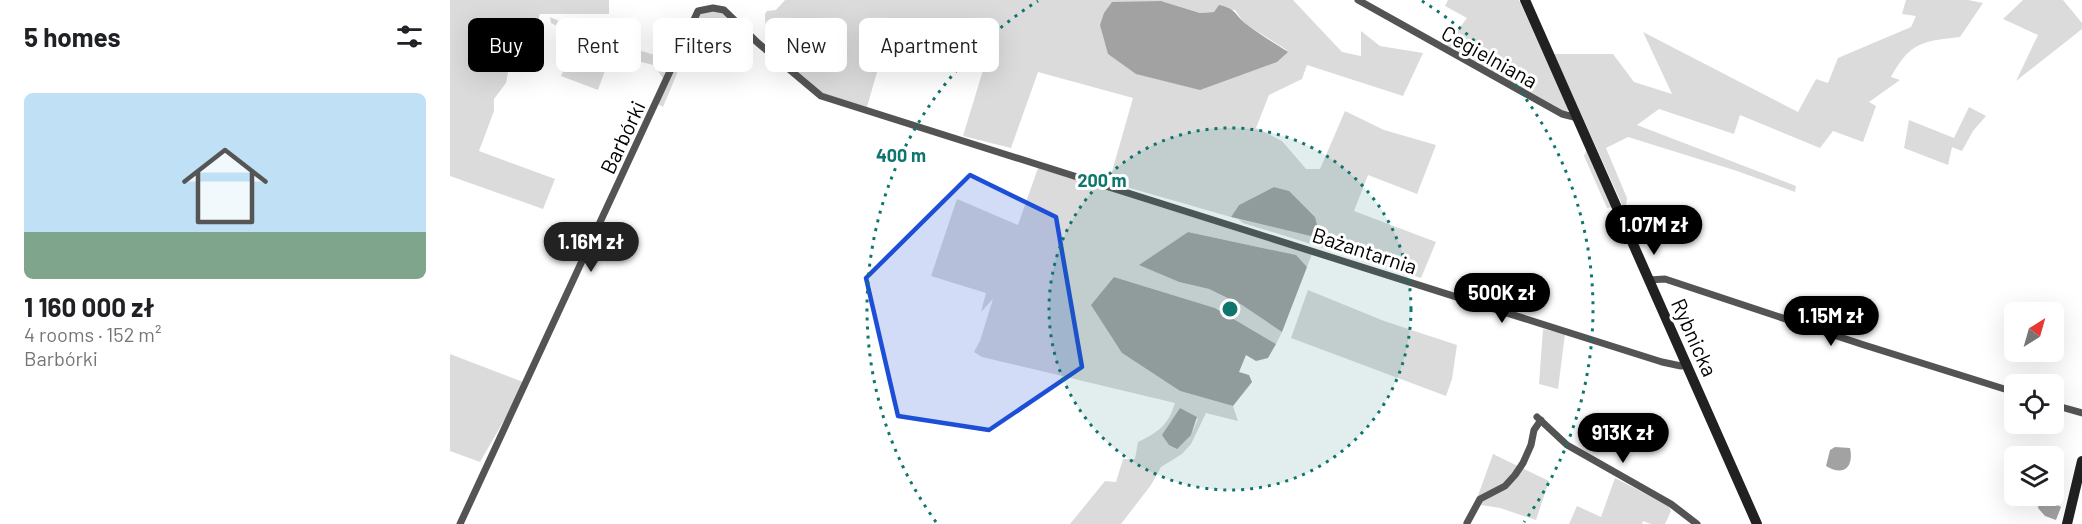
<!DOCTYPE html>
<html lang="en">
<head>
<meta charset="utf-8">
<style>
  body { margin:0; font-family:Barlow,sans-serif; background:#f2f2f2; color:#202124; height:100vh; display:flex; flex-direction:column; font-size:22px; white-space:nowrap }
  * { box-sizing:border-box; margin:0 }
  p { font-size:20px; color:#757577 }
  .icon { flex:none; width:33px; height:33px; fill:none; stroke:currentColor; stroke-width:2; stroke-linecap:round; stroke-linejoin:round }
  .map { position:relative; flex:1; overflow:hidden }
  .side { display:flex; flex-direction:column; background:#fff; width:450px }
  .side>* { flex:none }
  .guide { position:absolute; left:18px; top:18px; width:570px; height:54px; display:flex; gap:12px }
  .needle { width:39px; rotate:37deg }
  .fabs { position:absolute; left:1554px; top:302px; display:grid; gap:12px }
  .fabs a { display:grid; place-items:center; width:60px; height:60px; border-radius:9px; background:#fff; box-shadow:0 6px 24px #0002; font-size:30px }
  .price { position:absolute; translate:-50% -51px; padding:0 14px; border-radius:21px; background:#000; color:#fff; font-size:20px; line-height:39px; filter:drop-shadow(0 2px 3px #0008) }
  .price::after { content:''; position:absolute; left:50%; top:36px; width:18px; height:14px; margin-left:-9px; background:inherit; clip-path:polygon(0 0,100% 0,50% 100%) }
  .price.on { background:#222; color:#fff }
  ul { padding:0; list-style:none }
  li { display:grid; align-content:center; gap:12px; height:318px; padding:0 24px }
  li span { display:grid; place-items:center; height:186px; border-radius:9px; color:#555 }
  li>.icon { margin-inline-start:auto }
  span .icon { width:108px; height:108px; fill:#fffc; stroke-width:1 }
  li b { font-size:26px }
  h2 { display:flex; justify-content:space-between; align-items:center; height:72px; padding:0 24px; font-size:26px }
  .tag { padding:0 21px; border-radius:9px; background:#fff; box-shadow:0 6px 24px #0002; font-size:21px; line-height:54px }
  .tag.on { background:#000; color:#fff }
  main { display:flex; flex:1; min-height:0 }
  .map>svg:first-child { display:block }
  .green { fill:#dbdbdb; fill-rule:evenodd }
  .water { fill:#a2a2a2 }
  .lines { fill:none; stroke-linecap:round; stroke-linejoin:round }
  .street { stroke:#545454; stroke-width:7 }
  .secondary { stroke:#212121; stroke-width:10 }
  .marked { fill:#1d4ed8; fill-opacity:0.2; stroke:#1d4ed8; stroke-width:4.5; stroke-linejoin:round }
  .ring { fill:none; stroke:#0f766e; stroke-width:3; stroke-dasharray:3 6 }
  .labels { text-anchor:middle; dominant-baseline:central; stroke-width:6; stroke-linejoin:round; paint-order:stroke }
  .street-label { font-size:21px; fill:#000; stroke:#fff }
  .centre { fill:#0f766e; stroke:#fff; stroke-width:3 }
  .ring-label { font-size:18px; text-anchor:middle; font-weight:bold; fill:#0f766e; stroke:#fff; stroke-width:6; stroke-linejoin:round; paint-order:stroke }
</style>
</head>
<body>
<main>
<section class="side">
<h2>5 homes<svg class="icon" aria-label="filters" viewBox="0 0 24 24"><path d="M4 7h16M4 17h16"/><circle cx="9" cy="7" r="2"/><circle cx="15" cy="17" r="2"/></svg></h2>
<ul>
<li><span style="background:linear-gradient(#bfe0f5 75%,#7fa58c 0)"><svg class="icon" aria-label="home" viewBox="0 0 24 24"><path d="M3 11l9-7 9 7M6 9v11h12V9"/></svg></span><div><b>1 160 000 zł</b><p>4 rooms · 152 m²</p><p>Barbórki</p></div></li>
</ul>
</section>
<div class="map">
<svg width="1632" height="524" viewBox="0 0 1632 524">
  <rect width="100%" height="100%" fill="#fff"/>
  <path class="green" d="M0,0H159V14H90L84,37L67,30L64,48L66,52L59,67L56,83L44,99V111L29,151L105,179L93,209L0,176Z
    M335,0H843L892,52L911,56V31L930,46L973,53L953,96L857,65L852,79L819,95L806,128L832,141L856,169H870L895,111L934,130L986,145L967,194L918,175L904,211L986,242L971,278L793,223L788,219L864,236L865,217L838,191L824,187L789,205L781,217L659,182L683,98L588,72L561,148L513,136L537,57H531L520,53L508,52L485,39L461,37L444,31L437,37L417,107L373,94L316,44L315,14L317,11L326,10ZM711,1L750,13L785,10L794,23L838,51Z
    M998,0H1069L1119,110L1114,112L996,46L1017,18L995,6Z
    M1456,0H1518L1533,3L1510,37C1473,41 1460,42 1441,77L1450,80L1419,102L1426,106L1413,142L1383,131L1370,148L1290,115L1284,134L1209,109L1187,125L1346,186L1345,192L1284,170L1178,137L1156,148L1177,198L1175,211L1104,54H1163L1184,82L1222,94L1193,32L1348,112L1366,79L1378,83L1388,58L1461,27L1466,16L1452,14Z
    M1573,0H1613L1632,23V29L1566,81L1588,35L1553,19Z
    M263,10L275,13L306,45L244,33L213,107L208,104L250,13Z
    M100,17L141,35L137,43L121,33L101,23Z
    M175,47L195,52L223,61L214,80L204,65L173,58Z
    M121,52L157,65L148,90L111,76Z
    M1519,107L1536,116L1523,131L1512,151L1502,147L1498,165L1454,148L1459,120L1504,138Z
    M1137,149L1163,207L1157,208L1134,156Z
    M588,168L862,254L857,267L845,255L738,232L690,265L729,282L759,289L792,305L832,332L826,344L765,308L664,277L672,353L730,391L783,406L788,421L756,413L741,444L732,454L711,467L701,485L671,524H620L655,481L666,482L673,459H685L688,442C708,432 718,426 725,403L532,357L524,352L530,341L543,299L531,312L536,293L481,276L507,199L568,225ZM730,408L748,419L741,435L720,425Z
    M858,290L934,321L1007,345L1002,379L996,396L841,338Z
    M1093,329L1115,334L1108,389L1089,384Z
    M0,354L73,382L56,417L30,462L0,451Z
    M1043,454L1099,481L1086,520L1050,508L1025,504Z
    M1165,478L1219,506L1221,511L1215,524H1201L1193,521L1192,524H1119L1127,506L1151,517Z"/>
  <path class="water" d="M711,1L750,13L764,12L769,5C787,9 784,14 796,24C809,34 824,43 838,52L827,62L750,90L686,74L658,54L650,25L654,13L662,2Z
    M824,187L839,191L865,217L867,225L865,237L781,217L789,205Z
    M738,232L846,255L857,267L832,332L792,305L759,289L729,282L689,265Z
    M664,277L765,308L826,344L818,358L806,361L796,355L789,372L799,375L802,382L783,406L730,391L672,353L641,305Z
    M730,408L747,417L741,435L727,449L719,445L712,435Z
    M1385,447L1400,448C1404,467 1394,477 1376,466L1380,450Z
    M1593,496L1611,507L1606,520L1595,516L1588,508L1589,501Z"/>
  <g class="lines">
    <path class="street" d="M908,0L1112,114L1128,118
      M1199,280L1215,279L1411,344L1564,392
      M1604,405L1632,413
      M1087,417L1117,445L1221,504L1247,524
      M1017,523L1030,499L1055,486L1065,475L1073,463L1081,445L1084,430L1091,420
      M10,524L248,11L263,8L274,10L308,43L371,96L1212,362L1231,366L1236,365"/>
    <path class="secondary" d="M1075,0L1307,524
      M1617,524L1632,461"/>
  </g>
  <path class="marked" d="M520,175L606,217L632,367L539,430L448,416L416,278Z"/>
  <circle cx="780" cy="309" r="181" fill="#0f766e" fill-opacity=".12"/>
  <g class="ring">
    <circle cx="780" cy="309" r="181"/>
    <path d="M486 522A363 363 0 0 1 588 1M972 1A363 363 0 0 1 1074 522"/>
  </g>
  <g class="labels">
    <g class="street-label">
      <text transform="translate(1040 56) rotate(29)">Cegielniana</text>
      <text transform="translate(172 137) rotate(-65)">Barbórki</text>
      <text transform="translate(915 250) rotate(18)">Bażantarnia</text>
      <text transform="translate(1245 337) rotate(66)">Rybnicka</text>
    </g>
  </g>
  <circle cx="780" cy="309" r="9" class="centre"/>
  <g class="ring-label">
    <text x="451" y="162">400 m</text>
    <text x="652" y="187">200 m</text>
  </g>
</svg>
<div class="fabs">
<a><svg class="needle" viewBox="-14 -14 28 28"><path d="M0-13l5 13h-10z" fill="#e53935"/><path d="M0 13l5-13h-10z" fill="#757577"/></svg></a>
<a><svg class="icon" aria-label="locate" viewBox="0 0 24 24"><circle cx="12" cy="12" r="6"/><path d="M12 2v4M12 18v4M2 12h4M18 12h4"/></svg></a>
<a><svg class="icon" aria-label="layers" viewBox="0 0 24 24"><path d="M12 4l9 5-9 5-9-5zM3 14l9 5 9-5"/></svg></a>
</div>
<b class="price" style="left:1204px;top:256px">1.07M zł</b>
<b class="price on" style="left:141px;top:273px">1.16M zł</b>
<b class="price" style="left:1052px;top:324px">500K zł</b>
<b class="price" style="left:1381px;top:347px">1.15M zł</b>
<b class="price" style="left:1173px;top:464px">913K zł</b>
<div class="guide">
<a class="tag on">Buy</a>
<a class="tag">Rent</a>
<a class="tag">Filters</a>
<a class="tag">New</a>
<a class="tag">Apartment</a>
</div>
</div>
</main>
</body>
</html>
